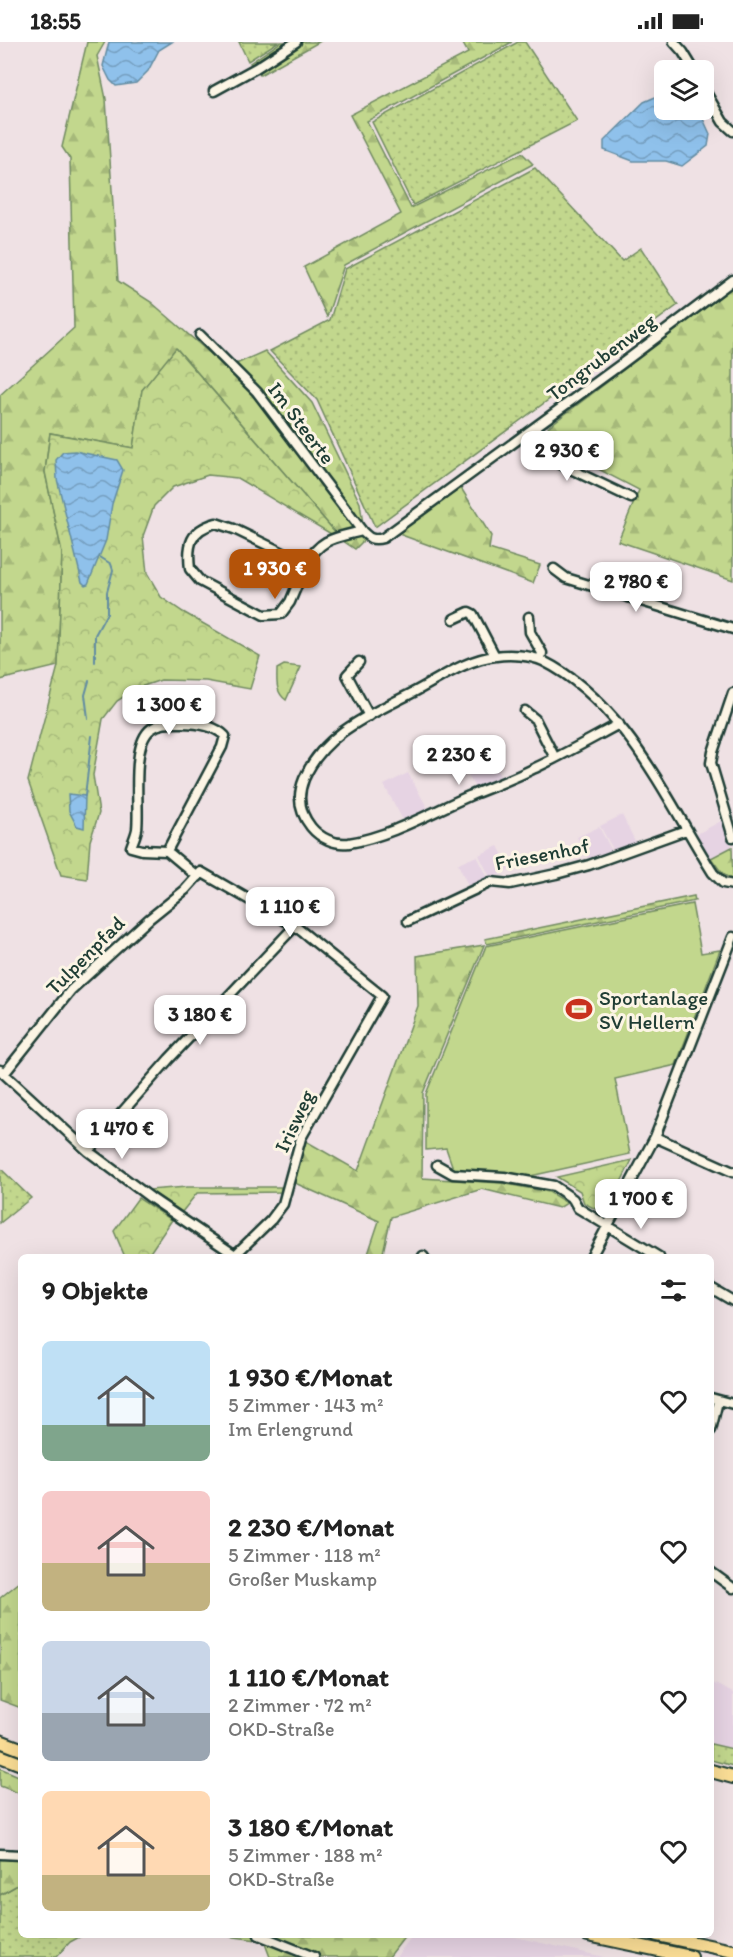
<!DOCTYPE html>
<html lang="de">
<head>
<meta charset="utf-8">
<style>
  body { margin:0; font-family:Itim,sans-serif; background:#f2f2f2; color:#222; height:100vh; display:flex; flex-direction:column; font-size:22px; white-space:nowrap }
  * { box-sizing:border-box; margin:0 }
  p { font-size:20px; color:#767676 }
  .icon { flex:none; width:33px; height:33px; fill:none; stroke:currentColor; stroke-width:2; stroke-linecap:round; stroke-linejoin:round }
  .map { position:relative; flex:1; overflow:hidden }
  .drawer { position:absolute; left:18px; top:1212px; width:696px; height:684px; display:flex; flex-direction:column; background:#fff; border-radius:9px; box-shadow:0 6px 24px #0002 }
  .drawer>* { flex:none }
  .fabs { position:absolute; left:654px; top:18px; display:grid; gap:12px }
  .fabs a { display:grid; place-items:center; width:60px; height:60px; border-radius:9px; background:#fff; box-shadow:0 6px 24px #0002; font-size:30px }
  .price { position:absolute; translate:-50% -51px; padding:0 14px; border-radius:12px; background:#fff; color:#222; font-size:20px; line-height:39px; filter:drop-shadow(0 2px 3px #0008) }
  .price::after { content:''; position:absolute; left:50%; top:36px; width:18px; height:14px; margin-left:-9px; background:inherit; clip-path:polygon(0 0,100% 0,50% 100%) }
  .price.on { background:#b45309; color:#fff }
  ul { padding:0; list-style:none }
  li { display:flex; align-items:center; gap:18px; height:150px; padding:0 24px }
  li span { display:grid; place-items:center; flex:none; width:168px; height:120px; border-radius:9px; color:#555 }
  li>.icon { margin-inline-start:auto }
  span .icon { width:72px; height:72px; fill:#fffc; stroke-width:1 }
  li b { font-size:26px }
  h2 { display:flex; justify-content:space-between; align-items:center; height:72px; padding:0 24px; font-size:26px }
  .status { display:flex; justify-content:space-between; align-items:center; height:42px; padding:0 30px; background:#fff; direction:ltr }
  .status svg { height:16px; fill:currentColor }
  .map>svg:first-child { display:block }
  .built { fill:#e6d3e3 }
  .grass { fill:url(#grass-dots); stroke:#708a60; stroke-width:1.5 }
  .forest { fill:url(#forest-firs); stroke:#708a60; stroke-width:1.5 }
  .park { fill:url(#park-crowns); stroke:#708a60; stroke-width:1.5 }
  .garden { fill:#c2d78d; stroke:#708a60; stroke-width:1.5 }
  .water { fill:url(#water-waves); stroke:#628ca2; stroke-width:1.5 }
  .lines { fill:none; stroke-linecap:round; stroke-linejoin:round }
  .stream { stroke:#628ca2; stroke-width:2 }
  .minor-casing { stroke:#1f3d34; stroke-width:13 }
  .highway-casing { stroke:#1f3d34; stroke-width:16 }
  .minor { stroke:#fcf5e5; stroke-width:8 }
  .highway { stroke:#fbde96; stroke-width:12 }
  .labels { text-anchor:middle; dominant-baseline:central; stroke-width:6; stroke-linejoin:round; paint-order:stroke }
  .street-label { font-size:21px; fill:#1f3d34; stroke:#fcf5e5 }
  .poi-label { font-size:21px; fill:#1f3d34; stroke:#fcf5e5; text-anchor:start }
</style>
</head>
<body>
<div class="status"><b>18:55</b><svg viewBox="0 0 49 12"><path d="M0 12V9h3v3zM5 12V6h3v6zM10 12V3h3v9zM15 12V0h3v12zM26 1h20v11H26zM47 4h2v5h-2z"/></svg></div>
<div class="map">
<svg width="733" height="1915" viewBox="0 0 733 1915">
  <defs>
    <pattern id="grass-dots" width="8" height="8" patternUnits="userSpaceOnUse" patternTransform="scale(1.5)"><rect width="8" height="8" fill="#c2d78d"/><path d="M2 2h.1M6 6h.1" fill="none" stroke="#a6b97a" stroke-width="1.8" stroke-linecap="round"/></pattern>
    <pattern id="forest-firs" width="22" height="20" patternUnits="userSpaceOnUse" patternTransform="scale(1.5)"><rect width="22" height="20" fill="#c2d78d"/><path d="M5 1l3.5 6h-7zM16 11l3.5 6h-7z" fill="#a6b97a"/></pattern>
    <pattern id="park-crowns" width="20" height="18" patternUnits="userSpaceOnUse" patternTransform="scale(1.5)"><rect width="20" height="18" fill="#c2d78d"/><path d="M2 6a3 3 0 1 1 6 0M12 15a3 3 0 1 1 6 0" fill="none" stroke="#a6b97a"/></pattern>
    <pattern id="water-waves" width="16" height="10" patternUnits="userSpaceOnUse" patternTransform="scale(1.5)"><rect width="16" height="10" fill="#8fc1eb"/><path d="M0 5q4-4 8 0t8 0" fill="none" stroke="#749ebf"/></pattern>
  </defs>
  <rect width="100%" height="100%" fill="#efe1e4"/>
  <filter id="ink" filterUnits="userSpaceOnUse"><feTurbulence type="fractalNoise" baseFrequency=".0167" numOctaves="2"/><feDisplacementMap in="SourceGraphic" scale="12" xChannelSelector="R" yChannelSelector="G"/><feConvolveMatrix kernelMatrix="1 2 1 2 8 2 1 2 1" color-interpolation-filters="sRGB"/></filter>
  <g filter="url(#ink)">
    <path class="built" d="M483,703L500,734L475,746L459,715Z
      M408,731L428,767L403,778L384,743Z
      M622,773L636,801L614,809L600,784Z
      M723,778L732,805L711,816L697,792Z
      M599,785L612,809L589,817L577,795Z
      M498,804L510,827L491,837L479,813Z
      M477,814L489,838L470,848L458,822Z
      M711,1640L733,1651V1707L711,1702Z
      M413,1893H506L604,1915H396Z"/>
    <path class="grass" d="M239,0H278L248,19Z
      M518,0H525L577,79L413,163L372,80Z
      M535,126L622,219L641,206L678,263L375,485L317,358L270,309L330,278L345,227Z
      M0,1126L31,1156L0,1181Z
      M711,1702L733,1707V1724L711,1718Z
      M21,1841V1893H83L70,1900L56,1915H0V1853Z"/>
    <path class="forest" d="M87,0H105L97,14L106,57L118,239L151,260L227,326L265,309L312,361L360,461L365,497L355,507L343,499L177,307L142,348L133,406L50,391L45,430L62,511L58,624L0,638V353L74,286L70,117L62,105Z
      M281,0H319L260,33L250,21Z
      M462,0H512L367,79L411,166L522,111L533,122L344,223L327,275L304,225L401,172L350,73L468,11Z
      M733,245V538L618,499L639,448L567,411L548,385Z
      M461,446L491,494L489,507L540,523L533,541L396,491Z
      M732,805L733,837C723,835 717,824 711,816Z
      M694,854L695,859L487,902L485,897Z
      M484,903L423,1051L422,1136L501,1141L549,1150L567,1161L559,1166L482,1147L391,1175L382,1215H367L379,1179L295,1141L304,1098L358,1129L418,964L417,914Z
      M21,1539V1666L0,1658V1556Z
      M0,1726L21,1735V1752L0,1744Z
      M0,1816L21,1817V1841L0,1853Z
      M219,1893H406L389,1915H270L264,1899Z"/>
    <path class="park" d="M176,306L343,499L237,436L208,433L173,445L154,464L143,494L147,531L161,555L183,570L260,614L250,647L206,639L161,638L137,646L117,659L103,677L93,733L99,771L90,799L87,837L61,833L28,739L58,624L62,511L45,430L50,391L133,406L142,348Z
      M284,623L301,625L286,658C275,650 277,639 277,627Z
      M632,1118L605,1172L584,1161L580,1149L557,1135Z
      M187,1145H281V1150L197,1151L182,1170L148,1148Z
      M138,1156L172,1178L147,1215H125L114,1189Z"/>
    <path class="garden" d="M692,862L701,911L720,908L676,1023L615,1037L630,1112L526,1135L454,1129L446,1106L426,1108V1052L486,904Z"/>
    <path class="water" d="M109,0H172L159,8L148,29L136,41L116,44L110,38L103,24Z
      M662,52L664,53V68H699L710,92L708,104L682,124L666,119H633L604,108V99L644,60Z
      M75,409L117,418L123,428L112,462L106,498L88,542L85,543L82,540L57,437L56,418L63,410Z
      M68,752L85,754L84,786L77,784L69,769Z"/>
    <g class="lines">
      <path class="stream" d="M95,620V593L107,571V550L113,528L111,522L100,515
        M88,676L85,653L89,639
        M85,754L92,694"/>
      <g class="minor-casing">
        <path id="minor" d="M674,0L683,10L694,28
          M704,47L723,80L733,89
          M214,49L256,26L296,0
          M200,293L257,350L362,489C369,496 372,499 383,496L620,323L733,238
          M536,386L562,423L631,456
          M306,522L290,560L281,572L264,573L200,539L190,527C187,503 190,488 216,481L234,487L306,522C321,496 334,496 362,489
          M554,527L566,536L733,587
          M529,575L530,590L542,611L541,617
          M454,577L469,570L473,572L495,614
          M359,620L347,633L369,674
          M733,651L713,710L711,721L733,795
          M525,669L535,677L555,716
          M619,682C591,697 563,713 535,726C513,737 491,745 469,754C430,771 391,794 349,801C335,803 320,796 311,785C299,770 297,754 304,737C324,690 372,672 414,650C439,637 467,617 496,614C509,612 531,613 543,619C624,659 667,758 713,831L723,841L733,843
          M167,809L222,705L225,694C214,683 198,681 182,681C172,681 160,680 151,687C130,703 140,763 137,787C136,793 133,799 131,805L142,808L167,809L198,835
          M408,879L491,840L510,842L556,832L589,823L686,788
          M0,1028L88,1109L151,1156L238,1215
          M4,1032L71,948L149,877L185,848L201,830L295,884L382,954L301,1096L283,1162L271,1178L235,1213
          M655,1095L733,1130
          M88,1109L169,1017L295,884
          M437,1123L453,1132L504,1135L554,1144L573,1157L578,1166L659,1215
          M423,1214L424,1215
          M591,1215L655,1095L733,895
          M711,1246L733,1259
          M711,1356L733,1362
          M711,1388L718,1359
          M711,1530L733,1546
          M0,1812L21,1813
          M259,1893L314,1915"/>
      </g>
      <g class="highway-casing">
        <path id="highway" d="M0,1699L21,1707
          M0,1714L21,1722
          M711,1729L733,1735
          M588,1893L691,1915
          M657,1893L733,1909"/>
      </g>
      <use href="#minor" class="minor"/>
      <use href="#highway" class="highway"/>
    </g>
  </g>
  <defs>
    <g id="stadium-bare" transform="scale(2.07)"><path d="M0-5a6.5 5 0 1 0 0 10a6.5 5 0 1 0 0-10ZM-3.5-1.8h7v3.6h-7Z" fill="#c8321e" stroke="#fcf5e5" stroke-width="2.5" paint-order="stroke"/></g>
  </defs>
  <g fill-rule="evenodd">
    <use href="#stadium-bare" x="579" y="967"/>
  </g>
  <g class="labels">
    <g class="street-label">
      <text transform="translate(601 315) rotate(-37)">Tongrubenweg</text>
      <text transform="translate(302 381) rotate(53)">Im Steerte</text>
      <text transform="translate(542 812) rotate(-11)">Friesenhof</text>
      <text transform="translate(85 913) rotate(-45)">Tulpenpfad</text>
      <text transform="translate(294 1079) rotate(-65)">Irisweg</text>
    </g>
    <g class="poi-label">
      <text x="599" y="955">Sportanlage<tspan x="599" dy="24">SV Hellern</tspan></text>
    </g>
  </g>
</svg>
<div class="fabs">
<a><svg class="icon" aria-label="layers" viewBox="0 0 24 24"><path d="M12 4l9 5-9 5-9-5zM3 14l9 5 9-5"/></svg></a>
</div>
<b class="price" style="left:567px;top:440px">2 930 €</b>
<b class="price on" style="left:275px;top:558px">1 930 €</b>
<b class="price" style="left:636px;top:571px">2 780 €</b>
<b class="price" style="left:169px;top:694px">1 300 €</b>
<b class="price" style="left:459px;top:744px">2 230 €</b>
<b class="price" style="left:290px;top:896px">1 110 €</b>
<b class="price" style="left:200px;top:1004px">3 180 €</b>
<b class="price" style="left:122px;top:1118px">1 470 €</b>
<b class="price" style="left:641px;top:1188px">1 700 €</b>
<section class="drawer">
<h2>9 Objekte<svg class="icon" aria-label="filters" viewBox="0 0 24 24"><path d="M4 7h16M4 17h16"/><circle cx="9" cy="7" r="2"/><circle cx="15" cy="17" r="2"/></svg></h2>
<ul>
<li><span style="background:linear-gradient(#bfe0f5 70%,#7fa58c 0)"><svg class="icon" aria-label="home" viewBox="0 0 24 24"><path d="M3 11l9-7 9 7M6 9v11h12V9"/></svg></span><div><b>1 930 €/Monat</b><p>5 Zimmer · 143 m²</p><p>Im Erlengrund</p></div><svg class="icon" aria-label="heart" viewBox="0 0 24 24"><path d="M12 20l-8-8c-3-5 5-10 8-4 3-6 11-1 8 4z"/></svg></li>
<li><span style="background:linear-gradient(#f6c9c9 60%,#c2b280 0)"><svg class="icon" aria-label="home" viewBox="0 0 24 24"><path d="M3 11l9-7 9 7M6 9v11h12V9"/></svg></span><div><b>2 230 €/Monat</b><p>5 Zimmer · 118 m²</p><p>Großer Muskamp</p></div><svg class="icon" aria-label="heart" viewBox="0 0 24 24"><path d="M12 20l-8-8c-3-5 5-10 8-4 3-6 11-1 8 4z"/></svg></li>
<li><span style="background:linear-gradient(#c9d6e8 60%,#9aa5b1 0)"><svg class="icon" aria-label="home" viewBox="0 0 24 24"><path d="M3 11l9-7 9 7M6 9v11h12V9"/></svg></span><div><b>1 110 €/Monat</b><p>2 Zimmer · 72 m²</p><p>OKD-Straße</p></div><svg class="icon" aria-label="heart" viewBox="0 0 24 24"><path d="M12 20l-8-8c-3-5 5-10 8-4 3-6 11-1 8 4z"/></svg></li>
<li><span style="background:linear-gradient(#ffd9b3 70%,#c2b280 0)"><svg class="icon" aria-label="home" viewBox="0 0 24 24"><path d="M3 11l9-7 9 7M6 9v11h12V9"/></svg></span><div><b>3 180 €/Monat</b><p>5 Zimmer · 188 m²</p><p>OKD-Straße</p></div><svg class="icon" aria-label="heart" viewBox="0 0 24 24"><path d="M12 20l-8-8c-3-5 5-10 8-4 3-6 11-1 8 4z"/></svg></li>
</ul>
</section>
</div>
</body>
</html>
